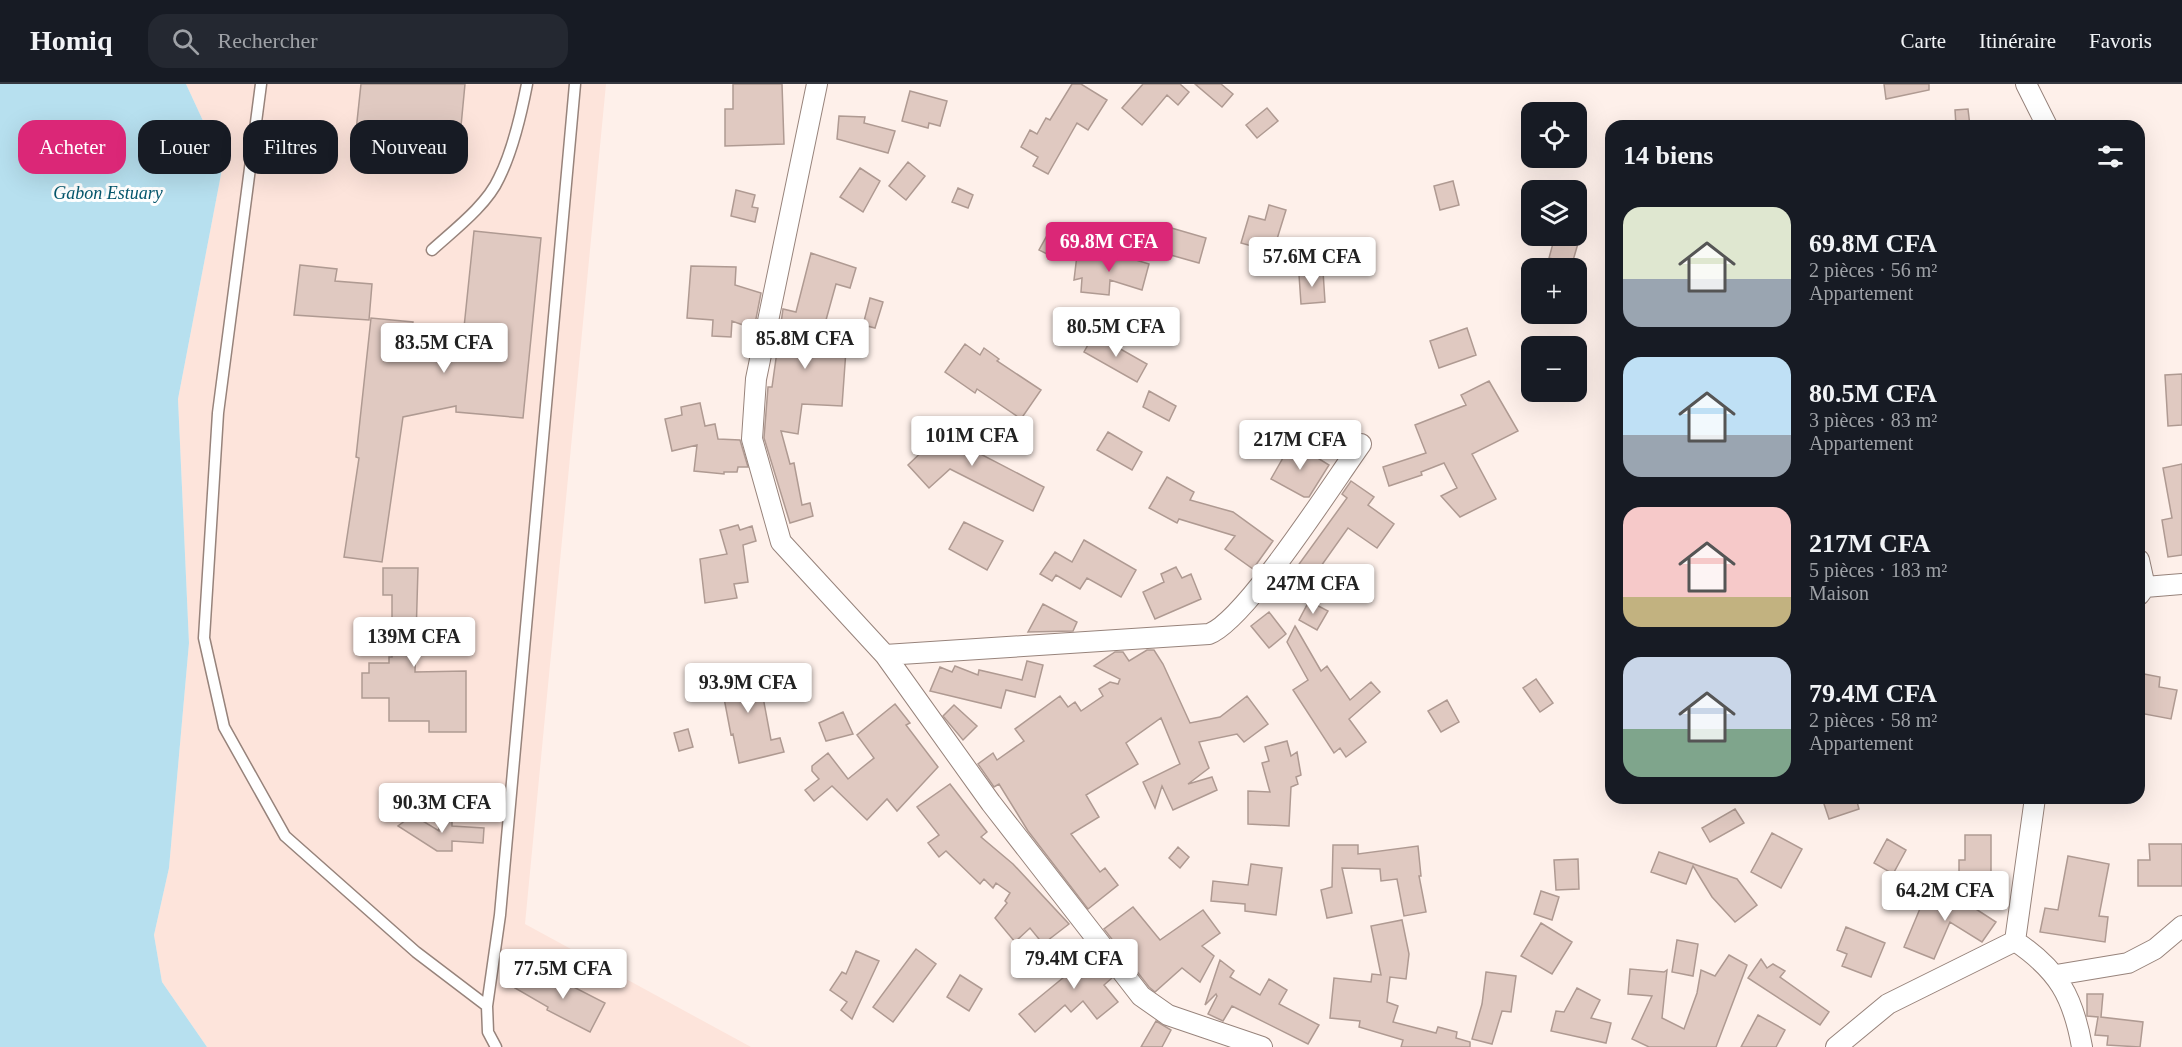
<!DOCTYPE html>
<html lang="fr">
<head>
<meta charset="utf-8">
<style>
  body { margin:0; font-family:Georgia,serif; background:#242831; color:#f1f3f6; height:100vh; display:flex; flex-direction:column; font-size:22px; white-space:nowrap }
  * { box-sizing:border-box; margin:0 }
  p { font-size:20px; color:#9ea1a6 }
  .icon { flex:none; width:33px; height:33px; fill:none; stroke:currentColor; stroke-width:2; stroke-linecap:round; stroke-linejoin:round }
  .map { position:relative; flex:1; overflow:hidden }
  .sheet { position:absolute; left:1605px; top:36px; width:540px; height:684px; display:flex; flex-direction:column; background:#171b24; border-radius:18px; box-shadow:0 6px 24px #0002 }
  .sheet>* { flex:none }
  .hud { position:absolute; left:18px; top:36px; width:570px; height:54px; display:flex; gap:12px }
  .buttons { position:absolute; left:1521px; top:18px; display:grid; gap:12px }
  .buttons a { display:grid; place-items:center; width:66px; height:66px; border-radius:12px; background:#171b24; box-shadow:0 6px 24px #0002; font-size:30px }
  .price { position:absolute; translate:-50% -51px; padding:0 14px; border-radius:6px; background:#fff; color:#222; font-size:20px; line-height:39px; filter:drop-shadow(0 2px 3px #0008) }
  .price::after { content:''; position:absolute; left:50%; top:36px; width:18px; height:14px; margin-left:-9px; background:inherit; clip-path:polygon(0 0,100% 0,50% 100%) }
  .price.on { background:#db2777; color:#fff }
  ul { padding:0; list-style:none }
  li { display:flex; align-items:center; gap:18px; height:150px; padding:0 18px }
  li span { display:grid; place-items:center; flex:none; width:168px; height:120px; border-radius:18px; color:#555 }
  li>.icon { margin-inline-start:auto }
  span .icon { width:72px; height:72px; fill:#fffc; stroke-width:1 }
  li b { font-size:26px }
  h2 { display:flex; justify-content:space-between; align-items:center; height:72px; padding:0 18px; font-size:26px }
  .chip { padding:0 21px; border-radius:18px; background:#171b24; box-shadow:0 6px 24px #0002; font-size:21px; line-height:54px }
  .chip.on { background:#db2777; color:#fff }
  header { display:flex; align-items:center; gap:36px; box-sizing:border-box; height:84px; padding:0 30px; background:#171b24; border-bottom:2px solid #363941 }
  header strong { font-size:28px }
  nav { display:flex; gap:33px; margin-inline-start:auto; font-size:21px }
  .search { width:420px; height:54px; background:#242831; display:flex; align-items:center; gap:15px; box-sizing:border-box; padding:0 21px; border-radius:18px; color:#9ea1a6; font-size:22px }
  .map>svg:first-child { display:block }
  .built { fill:#fde4db }
  .water { fill:#b7e0ef }
  .building { fill:#e0c9c1; stroke:#af9a92; stroke-width:1.5 }
  .lines { fill:none; stroke-linecap:round; stroke-linejoin:round }
  .lane-casing { stroke:#97837b; stroke-width:13 }
  .street-casing { stroke:#97837b; stroke-width:22 }
  .lane { stroke:#fff; stroke-width:10 }
  .street { stroke:#fff; stroke-width:20 }
  .labels { text-anchor:middle; dominant-baseline:central; stroke-width:6; stroke-linejoin:round; paint-order:stroke }
  .water-label { font-size:18px; font-style:italic; fill:#05576d; stroke:#fff }
</style>
</head>
<body>
<header>
<strong>Homiq</strong>
<div class="search"><svg class="icon" aria-label="search" viewBox="0 0 24 24"><circle cx="10" cy="10" r="6"/><path d="M15 15l6 6"/></svg>Rechercher</div>
<nav><a>Carte</a><a>Itinéraire</a><a>Favoris</a></nav>
</header>
<div class="map">
<svg width="2182" height="963" viewBox="0 0 2182 963">
  <rect width="100%" height="100%" fill="#fef0ea"/>
  <path class="built" d="M186,0H606L525,840L751,963H207L162,898L154,851L169,784L189,559L178,315L223,80Z"/>
  <path class="water" d="M0,0H186L223,80L178,315L189,559L169,784L154,851L162,898L207,963H0Z"/>
  <path class="building" d="M361,0H465L459,63L453,58L451,71L353,75Z
    M733,0H782L784,60L725,62V25H733Z
    M1072,0H1081L1107,16L1088,46L1077,39L1048,90L1033,82L1038,73L1021,63L1030,46L1037,50L1046,34L1050,36Z
    M1143,0H1180L1189,8L1178,21L1167,11L1142,41L1122,24Z
    M1195,0H1221L1233,10L1222,23Z
    M1884,0H1929V6L1886,15Z
    M910,7L947,17L940,42L929,39L928,44L902,37Z
    M1267,24L1278,37L1257,54L1246,41Z
    M1968,25L1970,42H1956L1955,26Z
    M839,32L865,33L864,39L895,47L888,69L837,55Z
    M908,78L925,92L906,116L889,102Z
    M860,84L880,97L863,128L840,113Z
    M1453,97L1459,121L1440,126L1434,102Z
    M958,104L973,111L968,124L952,118Z
    M736,106L755,111L752,123L758,124L755,138L731,132Z
    M1269,121L1286,126L1273,168L1241,159L1249,132L1265,136Z
    M1168,143L1206,154L1199,179L1160,168Z
    M1050,146L1065,154L1055,174L1039,166Z
    M474,147L541,154L523,334L456,328V322L403,333L382,478L344,473L359,374L356,373L371,234L413,238L411,253H463Z
    M1555,152L1579,156L1572,180L1549,174Z
    M811,169L856,184L850,204L836,200L826,236L845,240L839,266H846L842,322L802,320L798,350L781,347L790,380L794,379L802,421L810,419L813,432L790,439L764,354L768,303H772L783,225L796,228Z
    M1077,171L1125,176L1126,173L1149,180L1142,206L1110,196L1109,211L1081,208L1082,194L1074,196Z
    M300,181L337,185L335,197L372,200L369,236L294,231Z
    M691,182L736,183L735,201L761,209L754,245L732,237L731,253L712,252L713,236L687,234Z
    M1323,187L1325,218L1301,220L1299,191Z
    M870,214L883,218L875,244L863,241Z
    M1467,244L1476,271L1439,284L1430,257Z
    M1094,250L1147,280L1137,298L1084,268Z
    M965,260L980,271L984,264L999,275L997,277L1041,306L1021,335L977,305L975,309L945,288Z
    M2182,290V341L2168,342L2165,291Z
    M1489,297L1518,347L1472,370L1496,415L1460,433L1441,412L1457,404L1444,379L1421,388L1422,391L1389,402L1383,383L1426,369L1415,341L1466,321L1461,311Z
    M1149,307L1176,322L1169,337L1143,323Z
    M700,319L705,342L715,340L718,355L740,356L748,383H738L737,388H724V390L694,387L697,361L672,367L665,335L682,331L681,323Z
    M957,334L976,355L967,363L1044,403L1033,427L950,385L929,404L908,381Z
    M1108,348L1142,368L1132,386L1097,366Z
    M1292,358L1329,381L1309,413H1304L1271,395Z
    M2182,380V471L2168,473L2162,436L2172,434L2163,384Z
    M1167,393L1194,408L1190,416L1233,428L1273,457L1253,485L1225,465L1235,452L1179,435L1177,439L1149,424Z
    M1351,397L1374,413L1368,421L1394,440L1377,464L1348,444L1297,516L1281,505L1347,414L1342,410Z
    M964,438L1003,457L987,486L949,465Z
    M738,441L740,446L752,442L756,457L743,461L748,498L734,500L737,514L705,519L700,475L727,470L720,446Z
    M1084,456L1136,486L1121,513L1087,494L1080,505L1056,491L1052,497L1040,490L1055,468L1072,478Z
    M1176,483L1182,494L1191,490L1201,515L1155,535L1143,508L1164,498L1161,490Z
    M383,484H418L415,588L466,587V648H429V637H389V614H362V589H369V579H389V573H392V511H383Z
    M1309,517L1328,527L1317,546L1299,536Z
    M1043,520L1077,538L1073,547L1028,548Z
    M1269,528L1286,550L1269,564L1251,542Z
    M1295,542L1321,587L1327,582L1350,616L1371,598L1380,608L1349,635L1366,658L1346,673L1340,664L1334,669L1293,606L1308,596L1287,558Z
    M1147,566H1154L1163,580L1190,639L1220,633L1247,612L1268,640L1244,658L1237,650L1199,658L1209,684L1188,700L1212,693L1217,706L1173,726L1162,702L1155,724L1143,698L1180,680L1161,634L1126,659L1138,680L1086,711L1099,733L1071,750L1100,788L1105,784L1118,801L1088,825L1028,747L999,700L994,703L978,680L993,669L997,676L1024,657L1015,645L1060,612L1068,623L1075,618L1081,627L1103,612L1099,605L1110,598L1118,600L1120,595L1094,582L1115,568H1123L1129,577Z
    M1027,577L1043,581L1035,613L1006,606L1001,624L930,607L940,583L952,588L955,582L978,591L979,586L1022,596Z
    M757,581L771,656L780,654L784,668L739,679L733,650L731,651L719,588Z
    M2139,589L2160,593L2159,603L2177,606L2171,635L2139,629Z
    M1536,595L1553,619L1540,628L1523,604Z
    M1447,616L1459,638L1441,648L1428,627Z
    M895,620L910,639L906,641L938,683L897,727L887,715L867,736L832,702L814,717L805,706L819,695L812,687V682L828,669L848,695L874,674L857,651Z
    M954,621L977,642L963,656L943,632Z
    M843,628L853,650L826,657L819,639Z
    M688,645L693,663L679,667L674,649Z
    M1287,657L1291,672L1297,668L1301,691L1296,693L1298,700L1291,703L1289,742L1248,740V707L1270,708L1262,679L1269,677L1265,663Z
    M950,700L987,748L981,753L1013,780L1069,840L1043,860L1030,844L1015,858L995,834L1007,819L1005,817L1010,809L996,799L993,804L984,795L980,800L946,767L939,773L928,759L939,751L917,723Z
    M1822,714H1856L1859,725L1829,735Z
    M1735,725L1744,739L1710,758L1702,744Z
    M413,731L439,747V736H452V742L484,744L483,759L452,757V767H437L398,742Z
    M1772,749L1802,765L1781,804L1751,788Z
    M1965,751H1991V790H1959V776H1965Z
    M1887,755L1906,766L1893,790L1874,779Z
    M2149,760H2182V802H2138V776H2150Z
    M1333,761H1358V770L1418,762L1421,792H1419L1426,828L1404,832L1397,795L1381,797L1380,785L1342,784L1352,829L1327,834L1321,806L1332,803Z
    M1178,763L1189,773L1180,784L1169,774Z
    M1659,768L1737,795L1757,821L1735,838L1712,813L1693,782L1686,800L1651,788Z
    M2068,772L2109,780L2099,832L2108,833L2105,858L2040,848L2045,824L2058,826Z
    M1578,775L1579,805L1556,806L1554,776Z
    M1251,780L1282,784L1276,831L1245,827V820L1211,817L1213,797L1248,801Z
    M1929,803L1962,816L1996,838L1982,858L1950,838L1934,875L1904,863Z
    M1541,807L1559,813L1552,836L1534,830Z
    M1133,823L1160,856L1203,826L1220,849L1202,862L1214,872L1200,898L1182,884L1155,908L1149,903L1104,845Z
    M1402,836L1409,870L1406,895L1390,893L1387,918L1398,922L1393,938L1436,949L1438,943L1457,948L1456,954L1470,958V963H1401L1403,956L1359,943L1360,937L1330,934L1334,894L1371,898L1372,890L1381,891L1371,842Z
    M1541,839L1572,858L1552,890L1521,872Z
    M1846,843L1885,859L1871,893L1842,882L1847,870L1837,866Z
    M1677,856L1698,860L1693,892L1672,888Z
    M1085,860L1112,894L1104,901L1118,918L1097,935L1083,917L1071,928L1065,921L1035,948L1019,930L1064,893L1066,889L1059,880Z
    M916,865L936,880L893,938L873,923Z
    M856,867L879,877L852,935L841,926L847,918L830,906L842,888L846,890Z
    M1729,871L1747,881L1716,963H1649L1632,955L1652,912L1628,910L1630,885L1664,888L1667,886L1662,934L1684,945L1697,909L1701,886L1715,892Z
    M1761,875L1767,884L1773,880L1785,887L1780,893L1829,928L1820,941L1748,894Z
    M1220,876L1234,887L1230,893L1260,911L1269,895L1287,906L1279,920L1319,941L1308,960L1232,922L1223,937L1208,930L1217,912L1216,910L1205,921Z
    M526,885L558,904L562,897L605,919L590,948L547,926L548,923L515,904Z
    M1486,888L1516,892L1511,928L1502,927L1492,960L1472,955L1482,920Z
    M960,891L982,905L969,927L947,913Z
    M1577,904L1600,916L1591,934L1611,939L1606,959L1551,947L1556,927L1564,928Z
    M2087,910H2103L2101,933L2143,938L2140,963L2107,961L2108,952L2095,951L2098,933L2087,932Z
    M1758,931L1785,946L1776,963H1741Z
    M1156,937L1171,946L1162,963H1141Z"/>
  <g class="lines">
    <g class="lane-casing">
      <path id="lane" d="M261,0L218,329L204,554L224,643L285,752L416,868L487,922
        M432,166C454,146 487,121 499,94C513,66 521,31 527,0
        M496,963L488,948L487,922L500,831L575,0"/>
    </g>
    <g class="street-casing">
      <path id="street" d="M817,0L756,295L752,355L781,458L885,571L991,719L1141,912L1168,931L1262,963
        M2026,0L2047,42
        M2139,476L2145,503L2139,511
        M2145,503L2182,500
        M885,571L1209,550C1246,536 1333,399 1361,360
        M2015,857L2035,714
        M2015,857C2058,886 2073,912 2082,963
        M2056,891L2128,879L2155,865L2182,842
        M1836,963L1888,920L2015,857"/>
    </g>
    <use href="#lane" class="lane"/>
    <use href="#street" class="street"/>
  </g>
  <g class="labels">
    <g class="water-label">
      <text x="108" y="109">Gabon Estuary</text>
    </g>
  </g>
</svg>
<div class="buttons">
<a><svg class="icon" aria-label="locate" viewBox="0 0 24 24"><circle cx="12" cy="12" r="6"/><path d="M12 2v4M12 18v4M2 12h4M18 12h4"/></svg></a>
<a><svg class="icon" aria-label="layers" viewBox="0 0 24 24"><path d="M12 4l9 5-9 5-9-5zM3 14l9 5 9-5"/></svg></a>
<a>+</a>
<a>−</a>
</div>
<b class="price on" style="left:1109px;top:189px">69.8M CFA</b>
<b class="price" style="left:1312px;top:204px">57.6M CFA</b>
<b class="price" style="left:1116px;top:274px">80.5M CFA</b>
<b class="price" style="left:805px;top:286px">85.8M CFA</b>
<b class="price" style="left:444px;top:290px">83.5M CFA</b>
<b class="price" style="left:972px;top:383px">101M CFA</b>
<b class="price" style="left:1300px;top:387px">217M CFA</b>
<b class="price" style="left:1313px;top:531px">247M CFA</b>
<b class="price" style="left:414px;top:584px">139M CFA</b>
<b class="price" style="left:748px;top:630px">93.9M CFA</b>
<b class="price" style="left:442px;top:750px">90.3M CFA</b>
<b class="price" style="left:1945px;top:838px">64.2M CFA</b>
<b class="price" style="left:1074px;top:906px">79.4M CFA</b>
<b class="price" style="left:563px;top:916px">77.5M CFA</b>
<div class="hud">
<a class="chip on">Acheter</a>
<a class="chip">Louer</a>
<a class="chip">Filtres</a>
<a class="chip">Nouveau</a>
</div>
<section class="sheet">
<h2>14 biens<svg class="icon" aria-label="filters" viewBox="0 0 24 24"><path d="M4 7h16M4 17h16"/><circle cx="9" cy="7" r="2"/><circle cx="15" cy="17" r="2"/></svg></h2>
<ul>
<li><span style="background:linear-gradient(#dfe7d0 60%,#9aa5b1 0)"><svg class="icon" aria-label="home" viewBox="0 0 24 24"><path d="M3 11l9-7 9 7M6 9v11h12V9"/></svg></span><div><b>69.8M CFA</b><p>2 pièces · 56 m²</p><p>Appartement</p></div></li>
<li><span style="background:linear-gradient(#bfe0f5 65%,#9aa5b1 0)"><svg class="icon" aria-label="home" viewBox="0 0 24 24"><path d="M3 11l9-7 9 7M6 9v11h12V9"/></svg></span><div><b>80.5M CFA</b><p>3 pièces · 83 m²</p><p>Appartement</p></div></li>
<li><span style="background:linear-gradient(#f6c9c9 75%,#c2b280 0)"><svg class="icon" aria-label="home" viewBox="0 0 24 24"><path d="M3 11l9-7 9 7M6 9v11h12V9"/></svg></span><div><b>217M CFA</b><p>5 pièces · 183 m²</p><p>Maison</p></div></li>
<li><span style="background:linear-gradient(#c9d6e8 60%,#7fa58c 0)"><svg class="icon" aria-label="home" viewBox="0 0 24 24"><path d="M3 11l9-7 9 7M6 9v11h12V9"/></svg></span><div><b>79.4M CFA</b><p>2 pièces · 58 m²</p><p>Appartement</p></div></li>
</ul>
</section>
</div>
</body>
</html>
